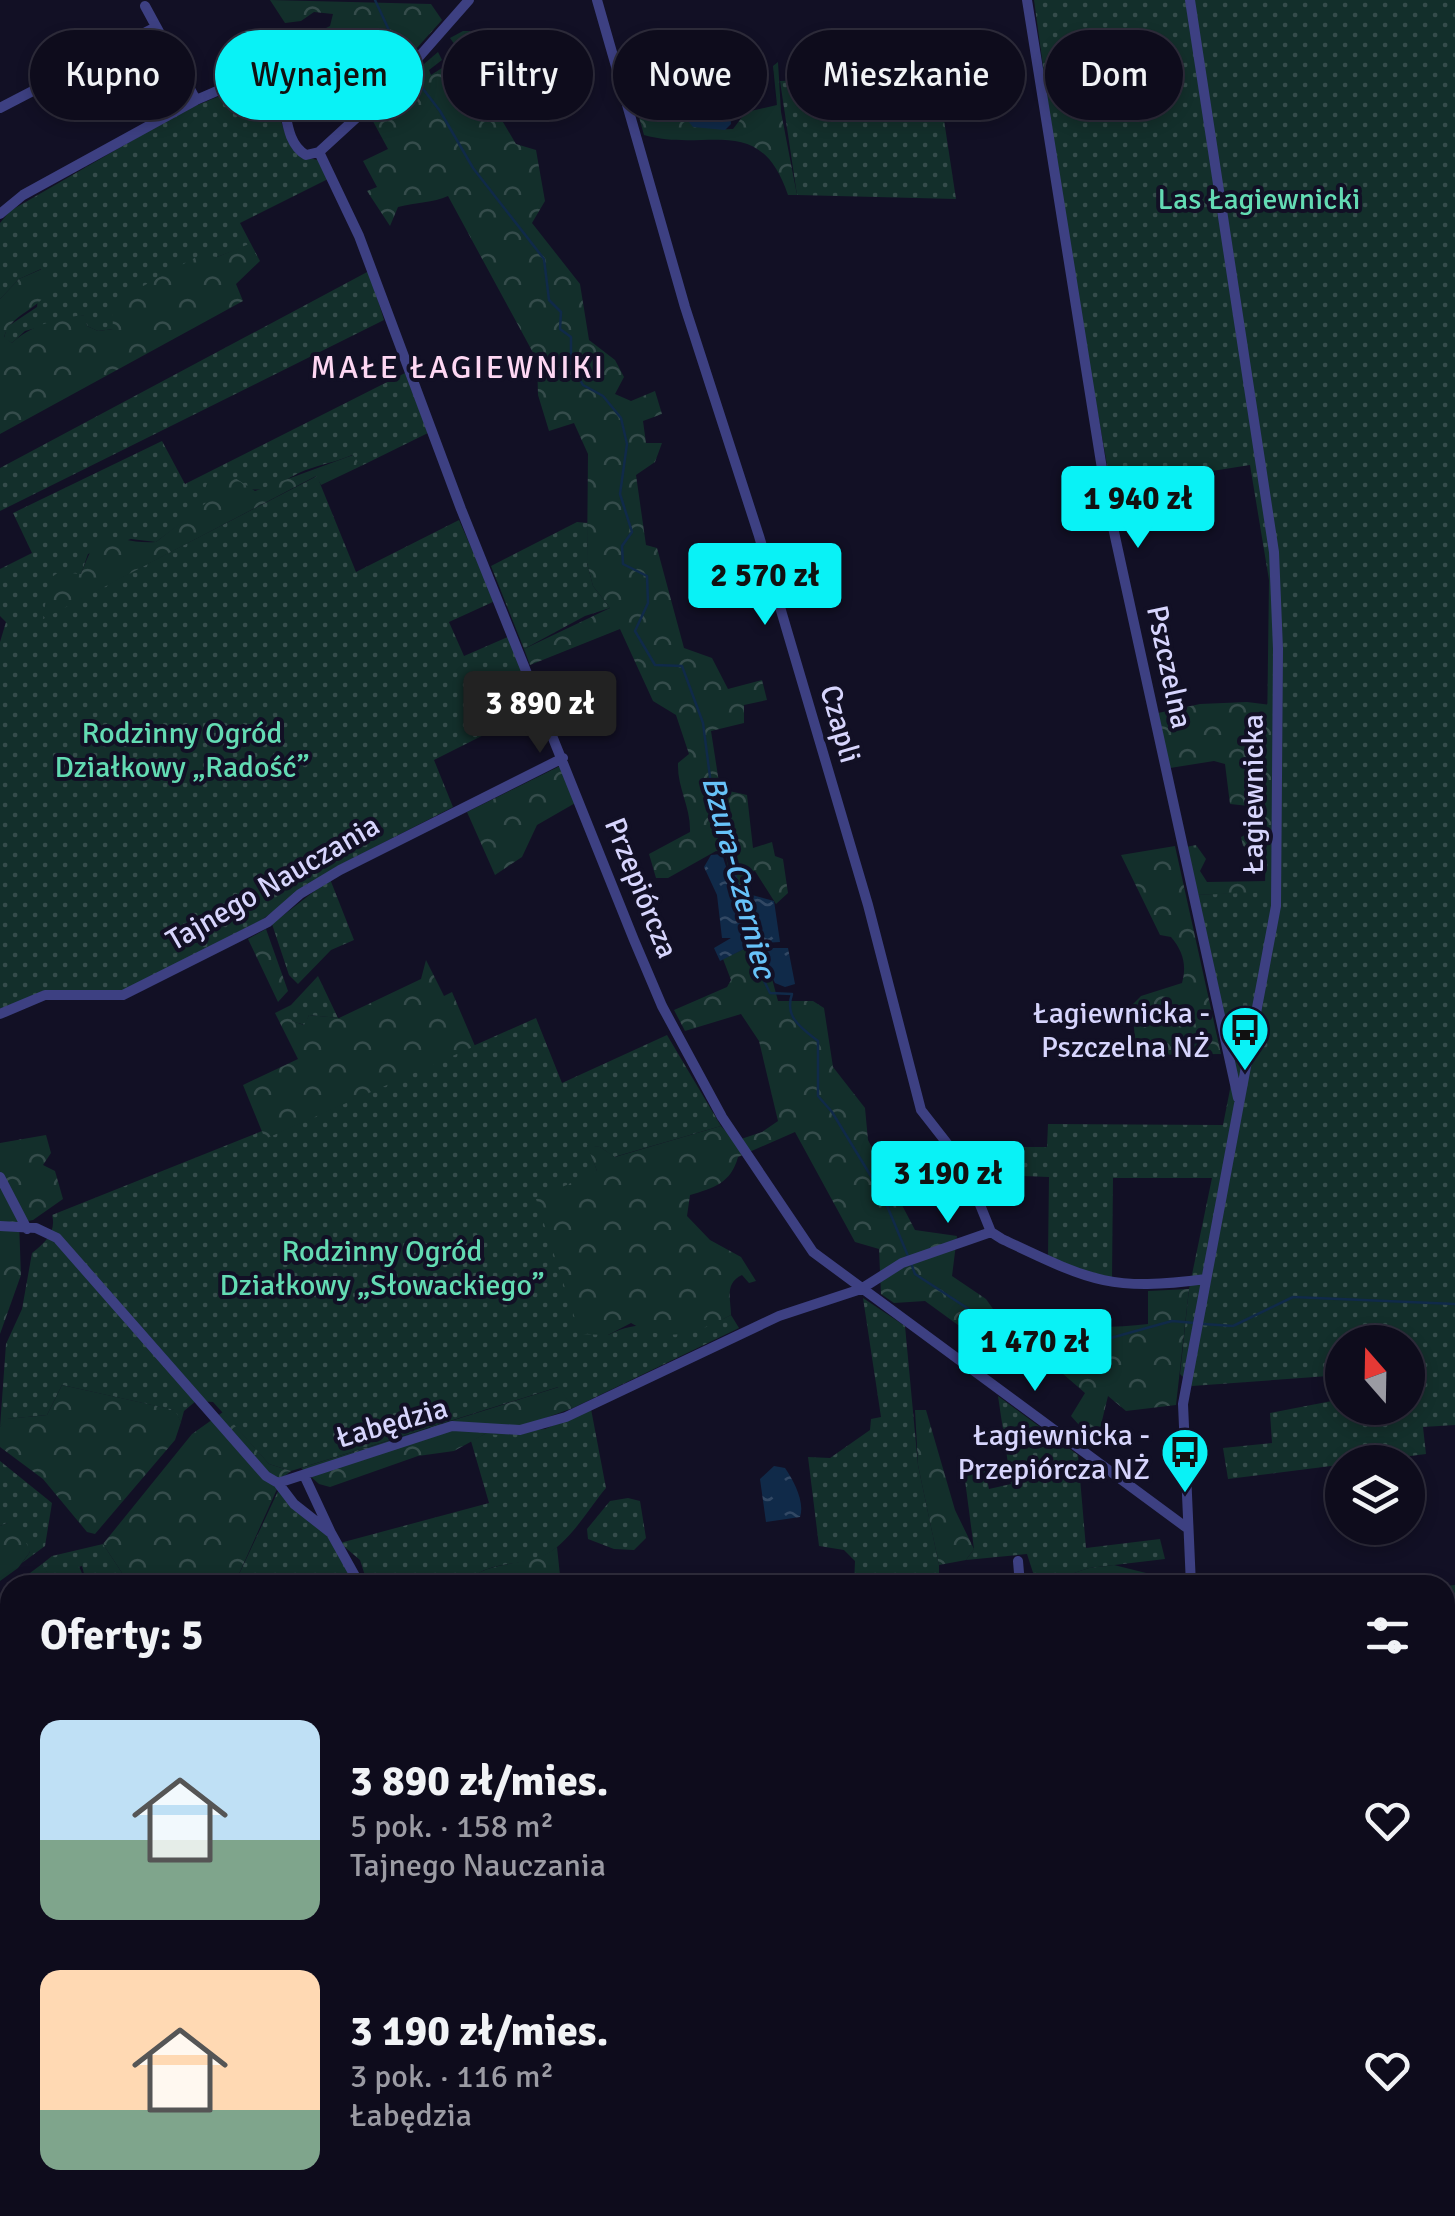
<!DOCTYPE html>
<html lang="pl">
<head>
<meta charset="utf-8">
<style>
  body { margin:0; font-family:Signika,sans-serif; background:#171525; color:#f1f3f6; height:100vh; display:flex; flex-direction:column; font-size:38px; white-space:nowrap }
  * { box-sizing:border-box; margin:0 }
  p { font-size:32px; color:#9b9ba3 }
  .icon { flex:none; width:55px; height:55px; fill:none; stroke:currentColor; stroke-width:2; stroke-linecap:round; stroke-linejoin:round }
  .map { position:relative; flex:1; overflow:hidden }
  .sheet { position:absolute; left:0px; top:1575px; width:1455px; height:642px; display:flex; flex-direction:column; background:#0e0c1c; border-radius:30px 30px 0 0; box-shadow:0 5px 15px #0003,0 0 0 2px #2e2c3b }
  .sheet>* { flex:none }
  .top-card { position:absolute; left:30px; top:30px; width:1395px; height:90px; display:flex; gap:20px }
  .needle { width:65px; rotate:340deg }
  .buttons { position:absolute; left:1325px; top:1325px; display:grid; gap:20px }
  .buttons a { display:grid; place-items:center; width:100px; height:100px; border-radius:50%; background:#0e0c1c; box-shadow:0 5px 15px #0003,0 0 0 2px #2e2c3b; font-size:50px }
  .price { position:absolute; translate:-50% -85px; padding:0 22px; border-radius:10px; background:#09f2f6; color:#111; font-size:32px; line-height:65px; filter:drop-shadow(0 2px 5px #0008) }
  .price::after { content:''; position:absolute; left:50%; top:60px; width:30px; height:22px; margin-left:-15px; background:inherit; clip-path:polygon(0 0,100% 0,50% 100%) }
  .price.current { background:#222; color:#fff }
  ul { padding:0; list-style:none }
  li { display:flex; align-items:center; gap:30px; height:250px; padding:0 40px }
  li span { display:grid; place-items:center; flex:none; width:280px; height:200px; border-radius:20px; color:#555 }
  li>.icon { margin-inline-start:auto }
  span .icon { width:120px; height:120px; fill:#fffc; stroke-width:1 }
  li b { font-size:42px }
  h2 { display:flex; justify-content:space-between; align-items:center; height:120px; padding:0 40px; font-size:42px }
  .tag { padding:0 35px; border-radius:45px; background:#0e0c1c; box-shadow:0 5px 15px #0003,0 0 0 2px #2e2c3b; font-size:35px; line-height:90px }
  .tag.current { background:#09f2f6; color:#111 }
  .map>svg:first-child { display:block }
  .green { fill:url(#green-dots) }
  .forest { fill:url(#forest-crowns) }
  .water { fill:url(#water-ripples) }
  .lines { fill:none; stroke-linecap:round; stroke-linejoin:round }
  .stream { stroke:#102a49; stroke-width:2.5 }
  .minor { stroke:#3d4082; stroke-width:10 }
  .rail { stroke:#09f2f6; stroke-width:2.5; stroke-dasharray:15 12; stroke-linecap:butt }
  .labels { text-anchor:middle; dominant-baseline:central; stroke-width:8; stroke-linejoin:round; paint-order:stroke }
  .park-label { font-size:30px; fill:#63dbb3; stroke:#121025 }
  .street-label { font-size:30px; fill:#d7d5fd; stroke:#121025 }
  .poi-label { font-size:30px; fill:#d7d5fd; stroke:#121025; text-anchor:end }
  .neighbourhood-label { font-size:32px; letter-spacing:2.5px; fill:#fed7f3; stroke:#121025 }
  .water-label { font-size:32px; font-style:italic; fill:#67c2f9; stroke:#121025 }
</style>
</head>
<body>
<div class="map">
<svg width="1455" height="2216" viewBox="0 0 1455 2216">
  <defs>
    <pattern id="green-dots" width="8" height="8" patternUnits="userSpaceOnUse" patternTransform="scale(2.5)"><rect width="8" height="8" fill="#132f2b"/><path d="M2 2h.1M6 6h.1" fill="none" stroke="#354c4b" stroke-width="1.8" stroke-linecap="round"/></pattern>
    <pattern id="forest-crowns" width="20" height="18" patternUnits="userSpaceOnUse" patternTransform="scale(2.5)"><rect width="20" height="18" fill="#132f2b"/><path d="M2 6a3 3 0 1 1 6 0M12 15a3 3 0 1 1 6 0" fill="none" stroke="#354c4b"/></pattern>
    <pattern id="water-ripples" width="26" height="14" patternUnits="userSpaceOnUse" patternTransform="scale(2.5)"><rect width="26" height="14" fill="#102a49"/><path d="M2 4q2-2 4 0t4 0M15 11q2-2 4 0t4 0" fill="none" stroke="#324864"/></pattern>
  </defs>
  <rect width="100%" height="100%" fill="#121025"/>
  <path class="green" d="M1034,0H1455V1425L1423,1427L1426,1454L1228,1479L1223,1448L1272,1443L1270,1413L1342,1399V1408H1408V1342H1342V1375L1192,1386L1180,1374L1189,1289L1212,1178H1113L1112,1277H1098L1048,1256L1049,1177L976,1174L965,1150L957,1147H1047L1048,1124L1223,1125L1235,1064L1196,895L1265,891L1269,580L1250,465L1111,487L1066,235Z
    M937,74L956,199L797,195L780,81Z
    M265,78L271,80C281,114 281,155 319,160L330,178L240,223L260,261L249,245L217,257L114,313L113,329L98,331L87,326L84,315L25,331L12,343L4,338L7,327L37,307L41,269L19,279L0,299V223L10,211L185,110Z
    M369,271L384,320L0,511V468Z
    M405,373L428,433L361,466L352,455C339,461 326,463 312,468C287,475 270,497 242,487C202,504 190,517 156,542L131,539L88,554L81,574L73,576L43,618L317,476L356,572L459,520L495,601L449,622L464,656L510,636L537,708L434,760L453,807L334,868L260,921L122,991H43L0,1011V642L6,622L0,616V569L32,553L13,513L162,441L185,484Z
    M577,522L588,523L587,563L593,586L610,608L585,616L524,649L491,566Z
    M330,879L354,940L331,950L298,984L289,975L272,924Z
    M318,976L338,1018L309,1015L305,1025L291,1021V1005Z
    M536,1018L562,1083L667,1035L721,1126L614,1157L600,1147L588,1146L597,1171L608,1335C654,1311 682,1341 731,1315L739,1328L573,1408L558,1387L291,1471L269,1464L213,1402L196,1401L184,1411L181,1422L174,1410L62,1385L47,1415L7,1419L0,1427L6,1344L22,1309L32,1253C44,1244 57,1232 52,1215L262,1131L266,1138Z
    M863,1298L905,1326L918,1465L939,1565V1577L904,1585H854L855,1561L844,1550L819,1546L808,1457L830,1458L870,1430L871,1419L881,1417Z
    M998,1396L1078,1455L1086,1548L1160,1539L1165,1559L1089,1568L1037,1585L1027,1554L966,1560L974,1549L963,1465L983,1461L989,1489L1011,1484Z
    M591,1409L606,1488C588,1509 568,1546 541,1557C518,1566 496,1561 474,1576L475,1585H368L360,1560L340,1543L489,1503L471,1441L485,1434L545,1429Z
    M0,1461L52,1503L45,1546L22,1563L30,1552L7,1523L0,1526Z
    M279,1489L328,1534L355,1585H234Z
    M628,1498L640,1501L646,1538L634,1550L614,1549L588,1539L587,1529L610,1501Z
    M103,1544L130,1585H87L82,1566L49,1576L42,1564L52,1556Z
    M1455,1585V1795L1445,1796V1586Z
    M0,2030L10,2038V2167L0,2176Z
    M10,2187V2208H69L62,2216H0V2196Z
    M306,2208H414L416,2216H297Z
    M430,2208H554L555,2216H431Z"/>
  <path class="forest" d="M270,0L431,4L442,20L398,69L372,37L356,39L278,70L265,59L330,26L333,14L314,12L301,21L285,23Z
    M463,31H470L483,45L513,34L514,68L503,79L500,117L516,144L536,150L545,201L532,223L580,284L589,340L615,360L624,377L615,394L631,401L655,391L662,414L643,421L646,443H662L655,462L636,475L646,545L657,548L684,648L712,658L728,689L762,680L767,700L744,705V723L711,731L720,789L747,795L753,848L772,842L775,856L783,859L788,893L776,904L755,871L744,874L778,1001H813L824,1008L833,1067L865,1108L868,1140L915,1230L957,1236L952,1276L986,1299L998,1316C1048,1326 1096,1330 1148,1324V1291L1189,1289L1176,1405L1126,1411L1108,1396L1099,1433L1088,1435L1071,1416L1085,1393L1054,1366L999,1343L972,1325H958L925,1301L894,1303L881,1294L879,1249L855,1242L795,1132L738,1157C731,1183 714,1188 690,1195L687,1216L710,1240L741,1257L756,1281L749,1283L742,1275C724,1283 731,1300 731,1315C694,1334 668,1344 631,1323L608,1335L580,1334L536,1199L597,1171L587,1145L600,1147L615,1157L721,1126L735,1141L762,1132L778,1121L759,1041L741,1014L685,1031L674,1010L727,987L731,980L723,959L746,948L725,853L716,851L668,878H656L649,854L690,832C691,807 677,788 678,763L689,754L676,715L653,701L620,629L530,665L524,649L610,608L593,586L587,563L588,454L574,423L549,431L538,395L537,360L448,196C433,203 416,202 398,207L390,226L367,191L377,187L363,161L388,149L368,112L438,52L442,60L429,70L431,75L453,61L458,74L450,89L462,99L476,88L467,62L450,38Z
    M778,62L781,112L797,195H788C760,111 707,153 644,135L636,106C672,111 696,131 733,129L746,112L777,105L773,66Z
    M249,244L260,261L236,284L243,301L0,434V299L19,279L42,269L52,275C52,309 12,309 4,337L12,343C31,325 58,318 85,315L87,326L98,331L113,329L112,303L200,255L217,257Z
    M353,455L361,466L321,485L316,476L43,619L49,579L59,572L81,574C103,515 107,545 156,542L207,502L203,494L208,481L232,476L255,491Z
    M1247,702L1271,705V846L1253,850L1243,846L1241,837L1249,833V806L1230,804L1225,764L1214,761L1170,768L1158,713L1200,704Z
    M560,766L577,802L537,825L522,857L495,875L467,812Z
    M1196,845L1206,859L1200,871L1207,882L1268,881L1269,892L1196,895L1186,847Z
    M1175,846L1221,1054L1144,1055L1135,1039L1132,1005L1141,996L1182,983C1187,965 1183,951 1171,937L1160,935L1121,855Z
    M266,929L288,991L278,1002L248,939Z
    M426,960L444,996L452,992L475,1046L265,1139L243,1085L298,1059L275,1013L291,1005L292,1021L304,1025L309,1015L339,1018L421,979Z
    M46,1135L51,1153L43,1165L55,1171L63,1199L33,1220L19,1223L21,1275L0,1334V1143Z
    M62,1385L175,1410L181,1422L175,1440L95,1534L87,1532L43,1479L0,1447V1427L6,1419L47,1415Z
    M559,1387L573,1408L498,1435L485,1434L454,1451L418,1456L330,1487L319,1484L301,1468Z
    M915,1410H926L955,1510L974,1549L966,1560L939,1565L918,1465Z
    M223,1412L269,1464L291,1471L282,1478L234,1585H130L103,1544L192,1434Z
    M7,1523L21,1530L30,1552L18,1568L0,1581V1526Z
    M557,1547L561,1585H475L473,1576C499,1559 533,1567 557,1547Z
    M42,1564L49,1575L78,1564L87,1585H14Z
    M1114,1565L1166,1578L1169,1585H1037L1089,1568Z
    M676,2208H777L780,2212L777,2216H667Z"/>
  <path class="water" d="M721,108L730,113L731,124L725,130L693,127L689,122L692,109Z
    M722,854L744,924L746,948L720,961L714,948L731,938H722L717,895L704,867L711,855Z
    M752,895L774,901L780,942L761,943Z
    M766,948H788L795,984L785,987L775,983L766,964Z
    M774,1466L785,1468C794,1481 805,1502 800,1517L766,1522L760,1479Z"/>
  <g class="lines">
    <path class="stream" d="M375,0L406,67
      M411,73L440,111L473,168L544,259L549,300L561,312L560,329L571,337V364L583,385L603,396L621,418L627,444L620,494L632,532L622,546L623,564L647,576L648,603L635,631L655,665L682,666L703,723L713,800L750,925L751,942L759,953L757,966L770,993L792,994C784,1017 801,1028 818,1041V1096L832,1112L883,1196L908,1256
      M911,1263L915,1274L990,1323L1056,1339L1073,1337L1096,1342L1172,1321L1195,1323
      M1203,1324L1233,1326L1293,1297L1455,1304"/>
    <path class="minor" d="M597,0L685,307L759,536L868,905L921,1110L964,1165L991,1232L1002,1239C1089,1280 1109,1292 1206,1279
      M1027,0L1107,500L1238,1098
      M1190,0L1274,552L1278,649L1276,906L1183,1404L1191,1585
      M145,6L196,100
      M0,108L154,28
      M319,152L359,236L461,509L634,940L662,1006L722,1117L813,1252L1187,1528
      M319,152L403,75L469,0
      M0,214L23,195L196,100L259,73L270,74C291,95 279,139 306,155L319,152
      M0,1014L45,995H123L268,922L300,894L340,870L563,758
      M0,1177L27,1229
      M0,1226L36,1228L57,1238L266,1476L278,1483L452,1426L520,1430L566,1417L779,1316L861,1289L902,1263L991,1232
      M278,1483L294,1504L331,1533L304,1475
      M331,1533L360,1585
      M1018,1561L1020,1585
      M0,1787L10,1791
      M241,2208L249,2216
      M424,2208L425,2216
      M564,2208L565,2216
      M814,2208L824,2216
      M1075,2208L1084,2216
      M1223,2208L1225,2216
      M279,2216L289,2208"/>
    <path class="rail" d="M0,1604L10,1608
      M941,2208L951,2216"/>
  </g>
  <defs>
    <g id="bus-pin" transform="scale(2.5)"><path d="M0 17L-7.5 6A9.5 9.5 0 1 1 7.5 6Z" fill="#09f2f6" stroke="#121025"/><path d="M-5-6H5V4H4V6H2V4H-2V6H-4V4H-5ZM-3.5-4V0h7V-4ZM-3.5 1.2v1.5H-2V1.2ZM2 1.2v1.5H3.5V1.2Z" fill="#111"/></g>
  </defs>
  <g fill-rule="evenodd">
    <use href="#bus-pin" x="1245" y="1030"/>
    <use href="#bus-pin" x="1185" y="1452"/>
  </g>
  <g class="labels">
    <g class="park-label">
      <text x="1259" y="199">Las Łagiewnicki</text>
      <text x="182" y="733">Rodzinny Ogród<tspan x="182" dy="34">Działkowy „Radość”</tspan></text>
      <text x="382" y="1251">Rodzinny Ogród<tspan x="382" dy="34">Działkowy „Słowackiego”</tspan></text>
    </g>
    <g class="street-label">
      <text transform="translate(1169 667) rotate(78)">Pszczelna</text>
      <text transform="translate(840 724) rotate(74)">Czapli</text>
      <text transform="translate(1253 794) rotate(-90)">Łagiewnicka</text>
      <text transform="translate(273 883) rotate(-30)">Tajnego Nauczania</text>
      <text transform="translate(641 888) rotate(68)">Przepiórcza</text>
      <text transform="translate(392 1423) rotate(-16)">Łabędzia</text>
    </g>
    <g class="poi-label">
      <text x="1210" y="1013">Łagiewnicka -<tspan x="1210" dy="34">Pszczelna NŻ</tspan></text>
      <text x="1150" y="1435">Łagiewnicka -<tspan x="1150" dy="34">Przepiórcza NŻ</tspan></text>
    </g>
    <g class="neighbourhood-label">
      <text x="458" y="367">MAŁE ŁAGIEWNIKI</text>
    </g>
    <g class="water-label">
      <text transform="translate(739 877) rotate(75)">Bzura-Czerniec</text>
    </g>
  </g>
</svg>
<div class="buttons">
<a><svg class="needle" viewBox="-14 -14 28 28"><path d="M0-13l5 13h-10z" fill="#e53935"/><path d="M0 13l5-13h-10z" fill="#9b9ba3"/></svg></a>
<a><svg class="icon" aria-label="layers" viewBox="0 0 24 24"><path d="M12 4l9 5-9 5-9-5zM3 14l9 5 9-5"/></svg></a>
</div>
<b class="price" style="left:1138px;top:551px">1 940 zł</b>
<b class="price" style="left:765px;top:628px">2 570 zł</b>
<b class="price current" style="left:540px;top:756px">3 890 zł</b>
<b class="price" style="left:948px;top:1226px">3 190 zł</b>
<b class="price" style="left:1035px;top:1394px">1 470 zł</b>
<div class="top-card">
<a class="tag">Kupno</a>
<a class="tag current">Wynajem</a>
<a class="tag">Filtry</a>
<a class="tag">Nowe</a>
<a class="tag">Mieszkanie</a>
<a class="tag">Dom</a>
</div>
<section class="sheet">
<h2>Oferty: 5<svg class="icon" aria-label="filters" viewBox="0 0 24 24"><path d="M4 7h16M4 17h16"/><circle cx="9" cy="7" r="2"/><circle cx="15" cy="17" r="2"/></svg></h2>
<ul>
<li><span style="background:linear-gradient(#bfe0f5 60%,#7fa58c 0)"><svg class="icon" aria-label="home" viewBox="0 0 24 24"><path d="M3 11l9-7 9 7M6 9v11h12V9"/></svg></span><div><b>3 890 zł/mies.</b><p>5 pok. · 158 m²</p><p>Tajnego Nauczania</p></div><svg class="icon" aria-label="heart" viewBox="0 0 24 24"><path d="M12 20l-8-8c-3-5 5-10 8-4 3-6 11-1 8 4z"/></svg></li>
<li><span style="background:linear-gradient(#ffd9b3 70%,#7fa58c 0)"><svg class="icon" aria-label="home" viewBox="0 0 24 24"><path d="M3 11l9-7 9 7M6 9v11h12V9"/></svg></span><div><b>3 190 zł/mies.</b><p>3 pok. · 116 m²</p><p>Łabędzia</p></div><svg class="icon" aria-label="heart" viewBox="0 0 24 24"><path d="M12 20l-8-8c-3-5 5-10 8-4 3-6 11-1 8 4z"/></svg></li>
</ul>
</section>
</div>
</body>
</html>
